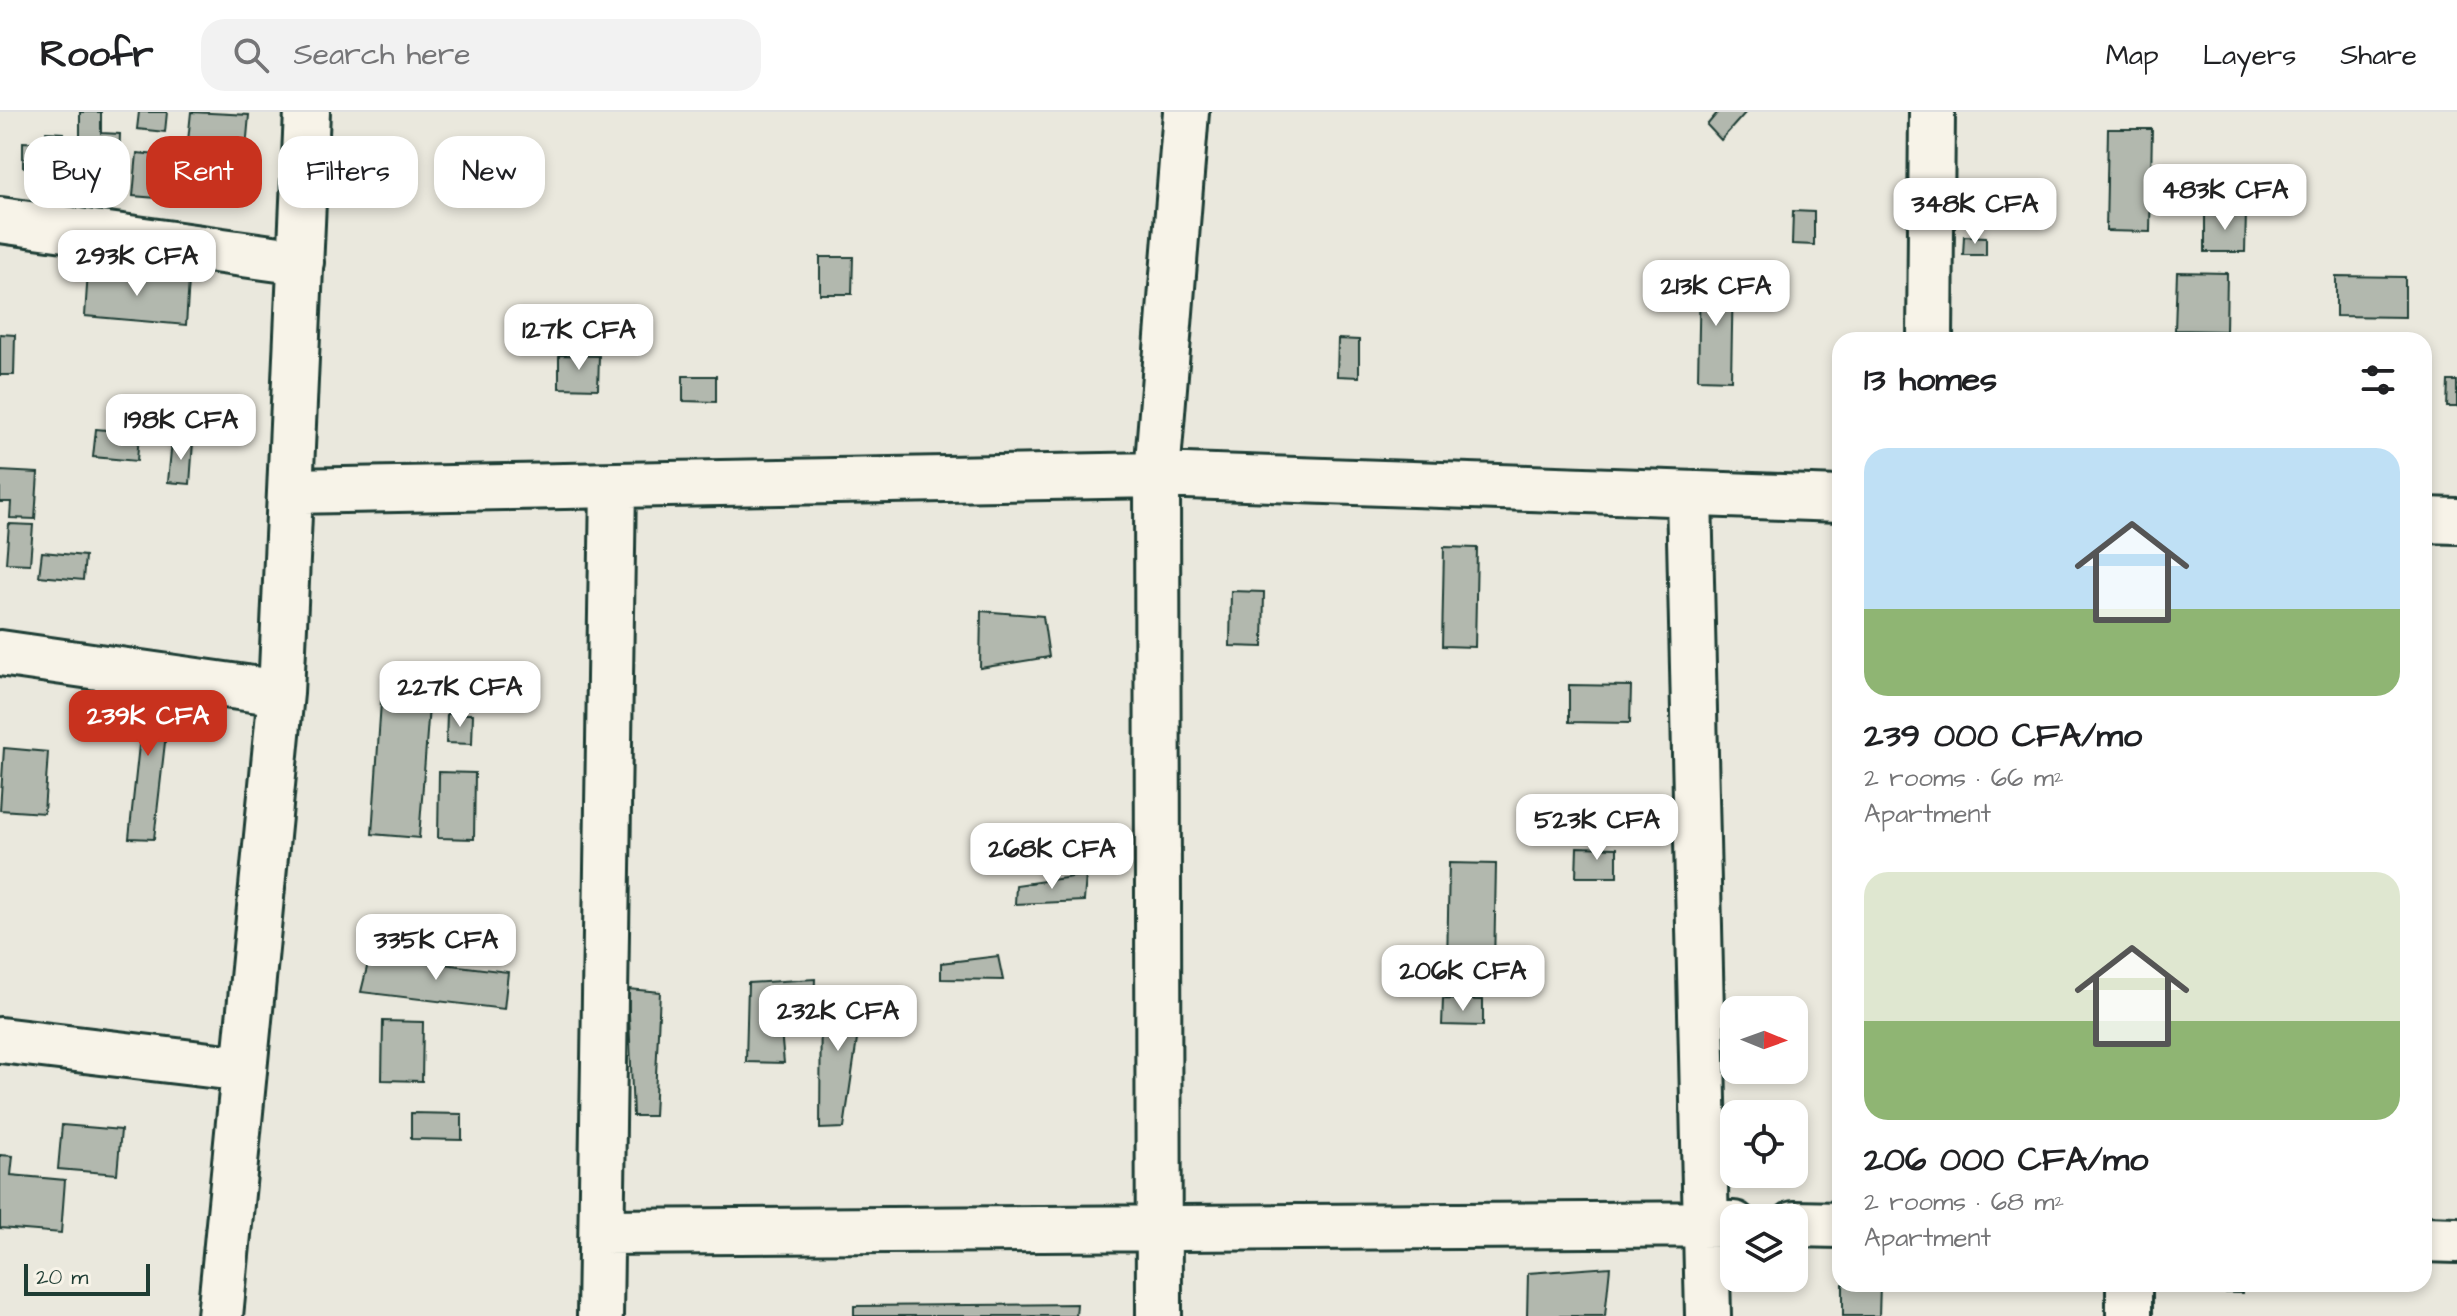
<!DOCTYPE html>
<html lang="en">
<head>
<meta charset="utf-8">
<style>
  body { margin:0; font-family:"Architects Daughter",sans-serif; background:#f2f2f2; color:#202124; height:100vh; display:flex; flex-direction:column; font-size:30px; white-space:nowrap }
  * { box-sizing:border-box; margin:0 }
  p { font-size:26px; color:#757577 }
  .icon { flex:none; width:44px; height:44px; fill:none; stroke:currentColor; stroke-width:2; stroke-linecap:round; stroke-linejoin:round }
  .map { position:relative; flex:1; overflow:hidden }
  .panel { position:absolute; left:1832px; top:220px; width:600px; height:960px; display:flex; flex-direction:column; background:#fff; border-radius:24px; box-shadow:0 4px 12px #0003 }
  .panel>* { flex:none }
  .banner { position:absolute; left:24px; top:24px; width:760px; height:72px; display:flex; gap:16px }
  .needle { width:52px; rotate:91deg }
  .buttons { position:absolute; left:1720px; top:884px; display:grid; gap:16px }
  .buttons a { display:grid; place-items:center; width:88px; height:88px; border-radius:16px; background:#fff; box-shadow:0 4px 12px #0003; font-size:40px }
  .scale { position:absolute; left:24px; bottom:20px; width:126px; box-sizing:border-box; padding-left:8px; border:4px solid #1f3d34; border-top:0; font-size:22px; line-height:28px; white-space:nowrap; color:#1f3d34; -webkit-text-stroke:6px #f7f3e8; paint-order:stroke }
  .price { position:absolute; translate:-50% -68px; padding:0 18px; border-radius:16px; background:#fff; color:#222; font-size:26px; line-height:52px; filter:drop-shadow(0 2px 4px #0008) }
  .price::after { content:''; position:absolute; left:50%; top:48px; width:24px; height:18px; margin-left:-12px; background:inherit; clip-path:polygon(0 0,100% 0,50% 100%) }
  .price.current { background:#c8321e; color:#fff }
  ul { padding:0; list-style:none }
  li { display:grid; align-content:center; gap:16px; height:424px; padding:0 32px }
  li span { display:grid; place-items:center; height:248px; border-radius:24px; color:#555 }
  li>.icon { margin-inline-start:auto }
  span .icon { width:144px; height:144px; fill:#fffc; stroke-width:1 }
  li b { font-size:34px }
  h2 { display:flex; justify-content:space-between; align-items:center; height:96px; padding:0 32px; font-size:34px }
  .chip { padding:0 28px; border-radius:24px; background:#fff; box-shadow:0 4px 12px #0003; font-size:28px; line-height:72px }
  .chip.current { background:#c8321e; color:#fff }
  header { display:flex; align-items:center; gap:48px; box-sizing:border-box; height:112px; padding:0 40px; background:#fff; border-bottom:2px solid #e0e0e0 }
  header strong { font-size:38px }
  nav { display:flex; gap:44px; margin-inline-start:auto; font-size:28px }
  .search { width:560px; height:72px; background:#f2f2f2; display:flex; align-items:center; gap:20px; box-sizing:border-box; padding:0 28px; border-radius:24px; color:#757577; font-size:30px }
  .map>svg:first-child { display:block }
  .building { fill:#b2b8ae; stroke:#1f3d34; stroke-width:2 }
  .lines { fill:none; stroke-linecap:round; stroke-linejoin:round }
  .minor-casing { stroke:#1f3d34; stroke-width:50 }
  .minor { stroke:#f7f3e8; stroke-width:44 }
</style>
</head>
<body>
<header>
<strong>Roofr</strong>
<div class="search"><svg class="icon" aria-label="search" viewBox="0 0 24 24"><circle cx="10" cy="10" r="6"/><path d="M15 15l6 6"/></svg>Search here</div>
<nav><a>Map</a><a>Layers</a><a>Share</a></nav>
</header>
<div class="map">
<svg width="2457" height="1204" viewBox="0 0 2457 1204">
  <rect width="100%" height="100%" fill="#eae8dd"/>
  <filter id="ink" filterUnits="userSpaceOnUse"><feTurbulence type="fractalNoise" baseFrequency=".0125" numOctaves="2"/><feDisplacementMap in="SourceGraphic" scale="16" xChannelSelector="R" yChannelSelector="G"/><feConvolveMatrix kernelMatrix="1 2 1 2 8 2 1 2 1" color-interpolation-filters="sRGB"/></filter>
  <g filter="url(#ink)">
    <path class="building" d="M80,0H101V21L120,22L119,47L80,46Z
      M139,0H167L165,20L137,17Z
      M191,0L249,3L242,82L208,79L213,31L188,29Z
      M1718,0H1746L1721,28L1707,13Z
      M2108,17H2152L2150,120L2106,119Z
      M46,20L64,21L63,56L23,55V30L46,31Z
      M137,41L196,47L193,89L133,84Z
      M1793,99L1814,100V133L1792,132Z
      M2205,99L2246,100L2245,140H2205Z
      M1964,124L1986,125V143H1963Z
      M820,145H853L852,182H820Z
      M88,159L189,168L186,213L85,204Z
      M2177,160L2227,161L2226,219L2175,218Z
      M1700,164H1733L1731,268L1698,267Z
      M2336,164L2405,165V205L2336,204Z
      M0,222L15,223L14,263H0Z
      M1338,227L1359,228V265L1337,264Z
      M559,243L599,244L598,277L559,276Z
      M683,264H716V290L683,289Z
      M2448,269H2457V295H2447Z
      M96,317L139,321L137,349L93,345Z
      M172,328L193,330L190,372L168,370Z
      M0,359L38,361L35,407L10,406L11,390H0Z
      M9,412L33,413L30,452L6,451Z
      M1444,435L1477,436L1475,535L1442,534Z
      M42,440L85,444L83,468L39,464Z
      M1231,479L1264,480L1263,535L1230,534Z
      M981,499L1043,504L1049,545L980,556Z
      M127,571L153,573L169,595L154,727L129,726L143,596L126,594Z
      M1569,573L1631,574L1630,611L1569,610Z
      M381,590L429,594L419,726L372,722Z
      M447,602H473L472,632L446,631Z
      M4,636L48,640L44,701L0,698Z
      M439,660L475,661L474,727L438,726Z
      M1577,735L1617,736V765H1576Z
      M1449,751L1496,752L1494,855L1447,854Z
      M1086,763L1084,789L1015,792L1016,773Z
      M370,843L508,860L504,897L361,880Z
      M998,844L1003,868L941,867V851Z
      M815,867L814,892L779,897L784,951L746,950L748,871Z
      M628,877L660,880L654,1004H633Z
      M821,879L864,880L844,1016L820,1017Z
      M1443,887L1483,888V914L1442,913Z
      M383,909L423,910L422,969L382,968Z
      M411,1001L462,1002V1028L411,1027Z
      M62,1013L121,1018L117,1062L58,1057Z
      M0,1043L13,1044L11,1063L65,1068L61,1121L0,1116Z
      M1610,1155L1605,1204H1527L1528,1161Z
      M1843,1172H1880L1879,1204H1843Z
      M2187,1172H2242V1181L2186,1180Z
      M1077,1192L1076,1204H854V1194Z"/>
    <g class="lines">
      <g class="minor-casing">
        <path id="minor" d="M0,108L301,150
          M1930,228L1932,0
          M290,379L1157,363L1840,387
          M1689,382L1708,1204
          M2424,408L2457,409
          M0,541L281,581
          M0,928L244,957
          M1794,1112L1840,1113
          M602,1120L1734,1112
          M2424,1127L2457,1128
          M2129,1172V1204
          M220,1204L281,581L307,0
          M600,1204L613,374
          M1159,1204L1157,363L1186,0"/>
      </g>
      <use href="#minor" class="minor"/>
    </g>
  </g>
</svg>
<div class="buttons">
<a><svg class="needle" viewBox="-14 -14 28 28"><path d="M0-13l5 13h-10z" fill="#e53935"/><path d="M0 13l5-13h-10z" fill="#757577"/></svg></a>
<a><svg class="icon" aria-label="locate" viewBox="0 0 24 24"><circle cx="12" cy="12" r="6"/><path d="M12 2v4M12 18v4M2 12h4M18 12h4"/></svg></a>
<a><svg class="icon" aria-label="layers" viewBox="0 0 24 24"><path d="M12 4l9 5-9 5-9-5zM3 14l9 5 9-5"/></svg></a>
</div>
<div class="scale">20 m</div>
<b class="price" style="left:2225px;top:120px">483K CFA</b>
<b class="price" style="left:1975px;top:134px">348K CFA</b>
<b class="price" style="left:137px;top:186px">293K CFA</b>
<b class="price" style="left:1716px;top:216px">213K CFA</b>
<b class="price" style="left:579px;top:260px">127K CFA</b>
<b class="price" style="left:181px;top:350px">198K CFA</b>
<b class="price" style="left:460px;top:617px">227K CFA</b>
<b class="price current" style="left:148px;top:646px">239K CFA</b>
<b class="price" style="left:1597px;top:750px">523K CFA</b>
<b class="price" style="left:1052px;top:779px">268K CFA</b>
<b class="price" style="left:436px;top:870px">335K CFA</b>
<b class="price" style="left:1463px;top:901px">206K CFA</b>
<b class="price" style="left:838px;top:941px">232K CFA</b>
<div class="banner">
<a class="chip">Buy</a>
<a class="chip current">Rent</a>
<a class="chip">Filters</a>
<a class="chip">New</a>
</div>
<section class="panel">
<h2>13 homes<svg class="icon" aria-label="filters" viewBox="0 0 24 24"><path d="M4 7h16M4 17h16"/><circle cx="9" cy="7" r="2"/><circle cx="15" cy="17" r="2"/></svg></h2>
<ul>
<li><span style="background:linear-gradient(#bfe0f5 65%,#8fb573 0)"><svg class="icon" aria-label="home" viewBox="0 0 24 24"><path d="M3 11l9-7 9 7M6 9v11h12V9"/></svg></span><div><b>239 000 CFA/mo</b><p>2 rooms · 66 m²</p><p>Apartment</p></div></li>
<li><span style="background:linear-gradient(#dfe7d0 60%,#8fb573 0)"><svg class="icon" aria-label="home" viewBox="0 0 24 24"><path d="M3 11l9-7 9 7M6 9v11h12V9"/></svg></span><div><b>206 000 CFA/mo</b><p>2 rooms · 68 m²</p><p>Apartment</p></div></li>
</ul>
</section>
</div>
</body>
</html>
